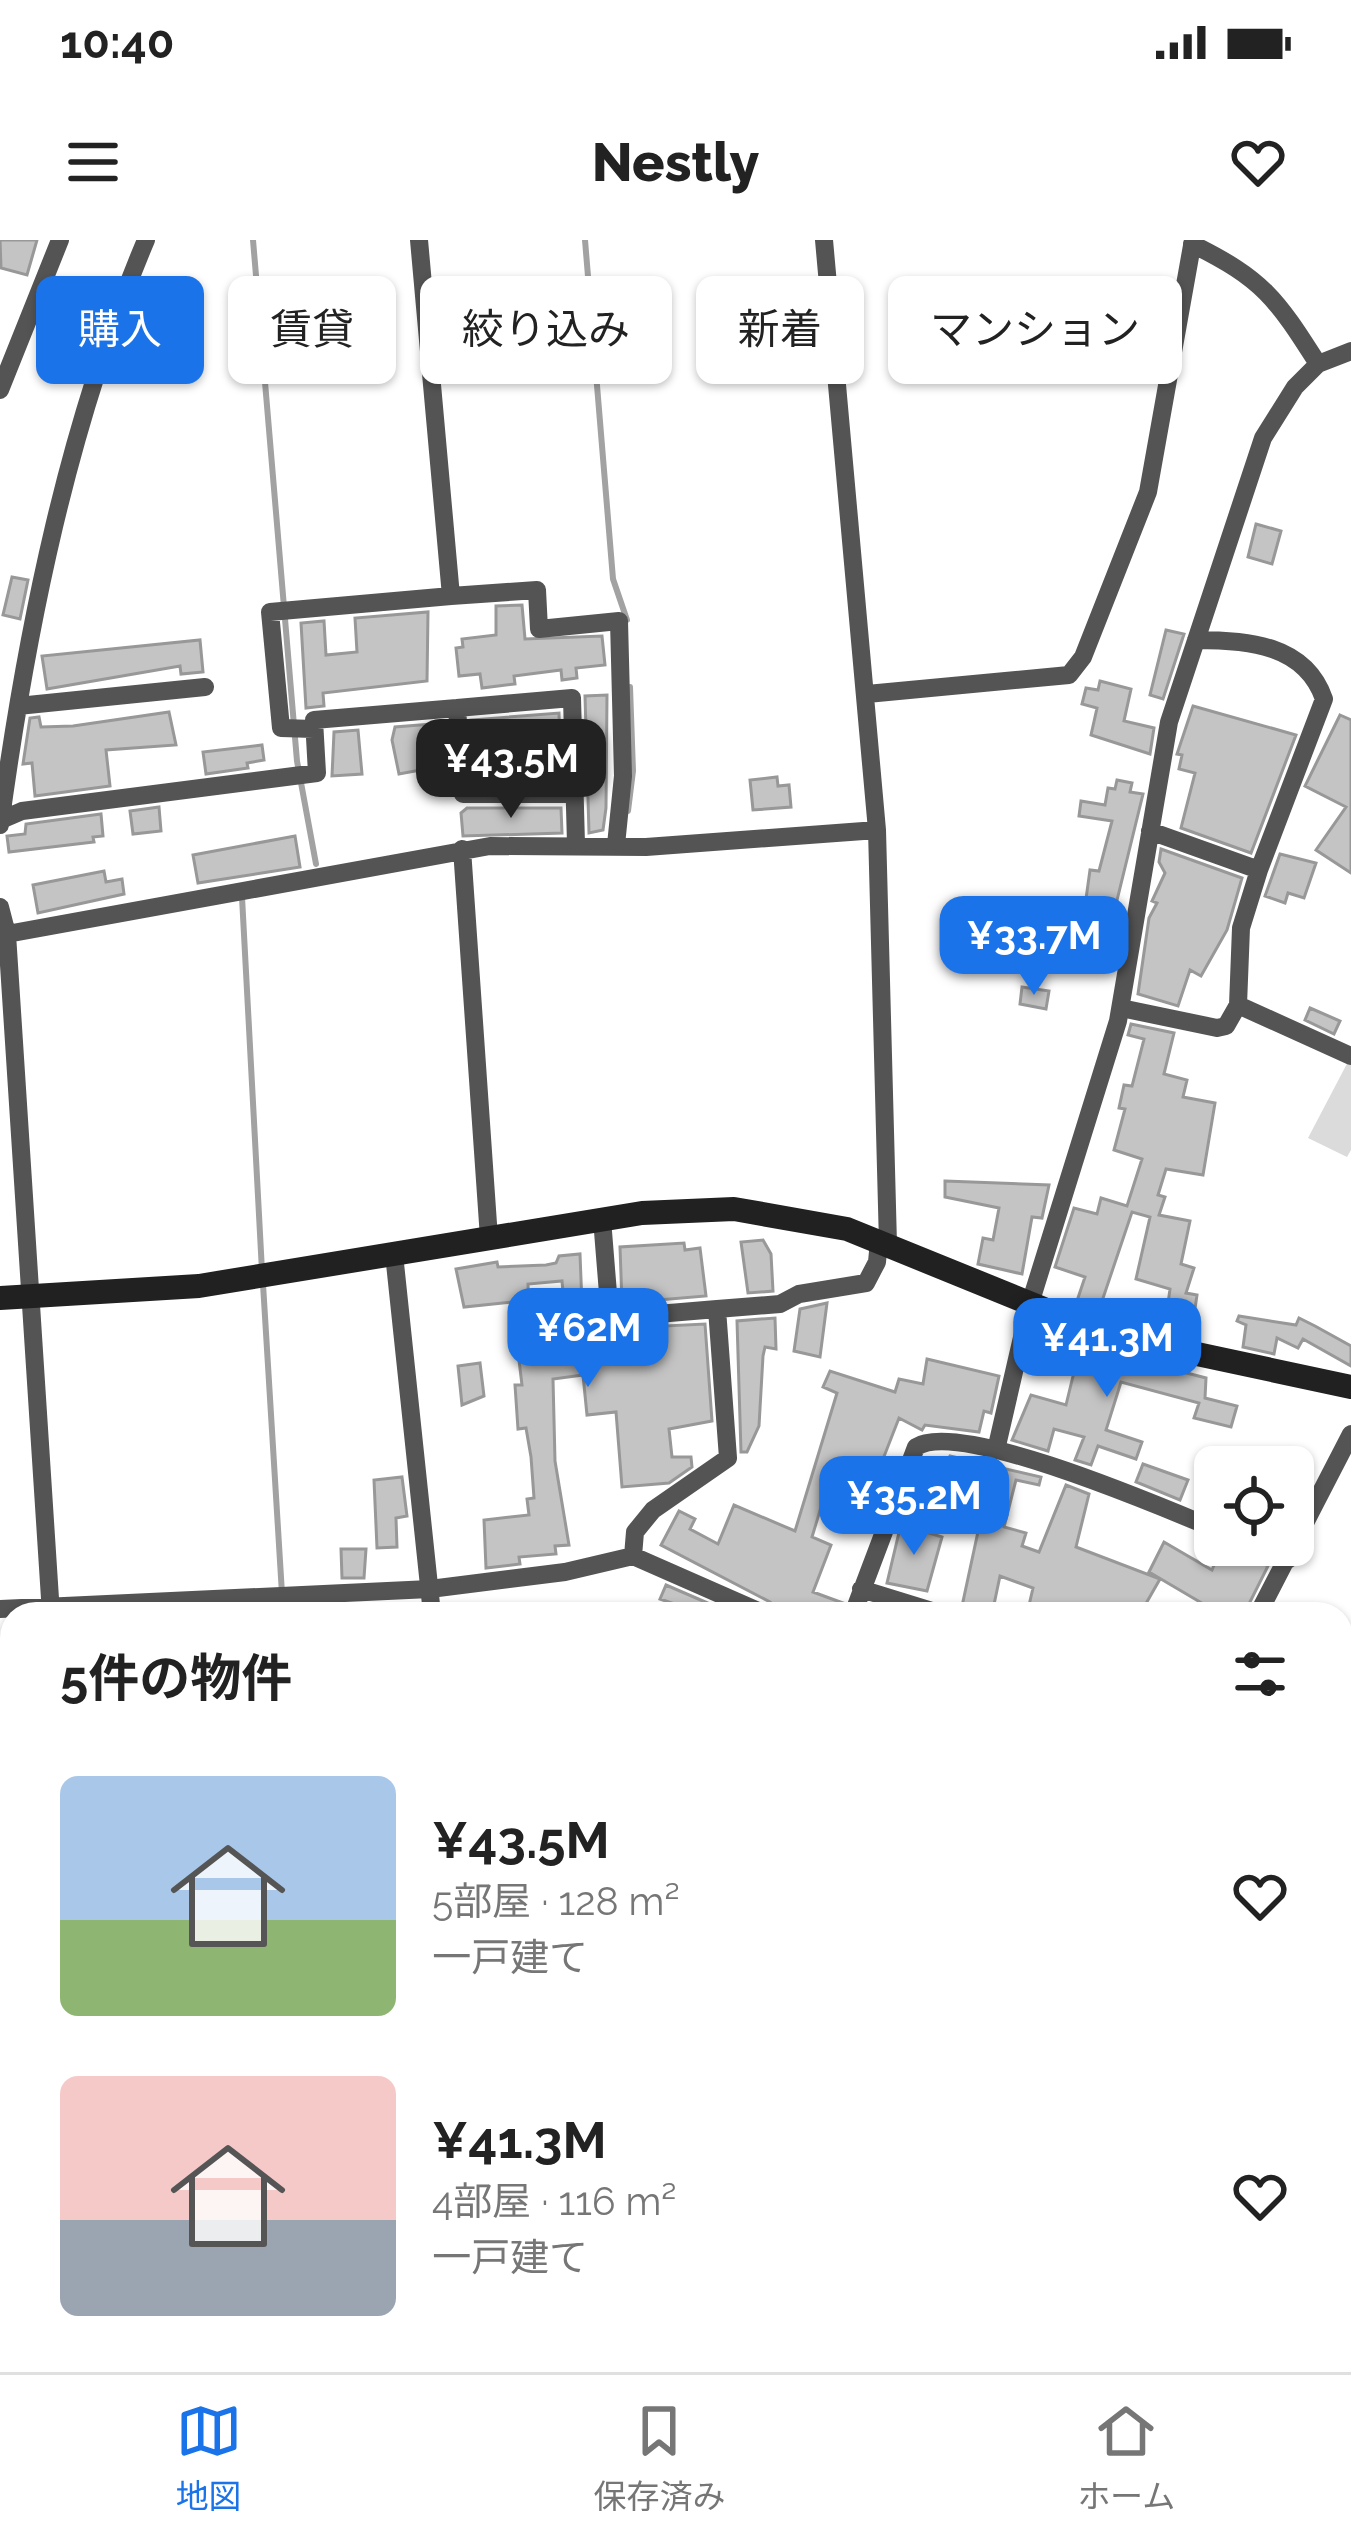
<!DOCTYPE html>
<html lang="ja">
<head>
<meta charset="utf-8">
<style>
  body { margin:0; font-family:Raleway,"Noto Sans JP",sans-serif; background:#f2f2f2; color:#222; height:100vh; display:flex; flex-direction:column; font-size:45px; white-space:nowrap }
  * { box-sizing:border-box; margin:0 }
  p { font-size:39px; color:#767676 }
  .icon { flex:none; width:66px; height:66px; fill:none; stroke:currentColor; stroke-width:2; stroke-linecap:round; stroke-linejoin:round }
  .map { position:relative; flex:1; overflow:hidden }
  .drawer { position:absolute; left:0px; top:1362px; width:1353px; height:771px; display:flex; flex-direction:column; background:#fff; border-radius:36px 36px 0 0; box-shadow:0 3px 9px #0004 }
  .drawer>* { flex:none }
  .guide { position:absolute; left:36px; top:36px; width:1281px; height:108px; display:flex; gap:24px }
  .buttons { position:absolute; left:1194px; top:1206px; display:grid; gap:24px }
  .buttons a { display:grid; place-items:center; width:120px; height:120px; border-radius:18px; background:#fff; box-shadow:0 3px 9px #0004; font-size:60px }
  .price { position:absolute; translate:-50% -102px; padding:0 27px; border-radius:24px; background:#1a73e8; color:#fff; font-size:39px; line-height:78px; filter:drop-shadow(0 3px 6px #0008) }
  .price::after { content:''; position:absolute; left:50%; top:72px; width:36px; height:27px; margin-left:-18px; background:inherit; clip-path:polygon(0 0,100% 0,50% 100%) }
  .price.active { background:#222; color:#fff }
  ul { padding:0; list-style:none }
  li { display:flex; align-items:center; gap:36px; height:300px; padding:0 60px }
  li span { display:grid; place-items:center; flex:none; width:336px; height:240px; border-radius:18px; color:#555 }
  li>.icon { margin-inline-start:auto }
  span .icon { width:144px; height:144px; fill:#fffc; stroke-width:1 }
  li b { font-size:51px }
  h2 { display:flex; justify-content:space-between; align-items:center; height:144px; padding:0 60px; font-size:51px }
  .pill { padding:0 42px; border-radius:18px; background:#fff; box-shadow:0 3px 9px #0004; font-size:42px; line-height:108px }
  .pill.active { background:#1a73e8; color:#fff }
  .status { display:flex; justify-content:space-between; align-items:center; height:84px; padding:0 60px; background:#fff; direction:ltr }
  .status svg { height:33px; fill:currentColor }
  header { display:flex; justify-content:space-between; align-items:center; height:156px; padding:0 60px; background:#fff; font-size:54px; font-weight:800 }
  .menu { display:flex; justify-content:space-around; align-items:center; height:168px; border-top:3px solid #e0e0e0; background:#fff; font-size:33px; color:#767676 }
  .menu a { display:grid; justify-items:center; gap:6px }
  .menu .active { color:#1a73e8 }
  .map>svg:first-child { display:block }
  .green { fill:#dbdbdb }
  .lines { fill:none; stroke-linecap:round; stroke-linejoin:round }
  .stream { stroke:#a2a2a2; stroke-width:6 }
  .building { fill:#c4c4c4; stroke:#989898; stroke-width:3; fill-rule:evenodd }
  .street { stroke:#545454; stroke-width:18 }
  .secondary { stroke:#212121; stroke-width:24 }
</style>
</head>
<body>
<div class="status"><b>10:40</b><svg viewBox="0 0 49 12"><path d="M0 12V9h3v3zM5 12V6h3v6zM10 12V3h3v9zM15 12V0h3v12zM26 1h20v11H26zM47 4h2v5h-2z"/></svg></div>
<header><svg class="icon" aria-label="menu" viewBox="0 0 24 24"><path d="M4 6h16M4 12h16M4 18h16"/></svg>Nestly<svg class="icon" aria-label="heart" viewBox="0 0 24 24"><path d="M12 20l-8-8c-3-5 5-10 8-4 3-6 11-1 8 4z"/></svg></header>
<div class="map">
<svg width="1351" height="2132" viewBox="0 0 1351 2132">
  <rect width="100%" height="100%" fill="#fff"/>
  <path class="green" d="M1351,816V910L1347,917L1308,898Z
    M1351,1951V2132H1105L1112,2121H1341V1952Z"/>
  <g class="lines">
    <path class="stream" d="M253,0L297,521L316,624
      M585,0L613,339L627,380
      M628,571L633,531L630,447
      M242,657L262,1031
      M263,1044L283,1370"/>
  </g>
  <path class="building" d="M0,0H37L27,35L1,28Z
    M1256,284L1281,291L1272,324L1248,317Z
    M12,337L28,340L20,379L3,375Z
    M522,365L525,399L602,396L605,425L576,428L577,438L562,440L561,430L514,436L515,444L482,448L480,434L459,436L456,408L463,407L462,399L496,395V366Z
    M428,372L427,441L323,453L324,466L306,468L301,383L324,381L326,415L357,412L355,378Z
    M1166,390L1184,394L1163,459L1150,455Z
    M200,400L203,432L181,434L180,426L47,449L42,416Z
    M1100,441L1131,449L1124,481L1154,488L1150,514L1091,495L1097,468L1082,464L1086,448L1098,450Z
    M607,455L606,568L603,590L589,593L585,456Z
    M1193,466L1296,495L1251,613L1181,588L1195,533L1179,529L1182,515L1177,514Z
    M169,472L176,505L106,510L110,546L35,556L32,523L23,524L30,478L39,477L41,487L73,486Z
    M559,473L561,541H478L471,480Z
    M1340,475L1351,480V633L1316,610L1346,567L1305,546Z
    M444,483L447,525L399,534L392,500L395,487Z
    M358,490L362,534L332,536L334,492Z
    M262,505L264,520L247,523L248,528L206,534L203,512Z
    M777,537L778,546L789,545L791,567L753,570L750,540Z
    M1117,540L1132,543L1130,552L1143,554L1108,697L1118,700L1114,723L1092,715L1095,697L1081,695L1090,630L1099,631L1112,581L1079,576L1081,561L1105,565L1108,548L1115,549Z
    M159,567L161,591L133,594L130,571Z
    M467,568H561L562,593L463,596L461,573Z
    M101,574L103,596L93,597L94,602L9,612L7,596L25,594L26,584Z
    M295,596L300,627L198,643L193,615Z
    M1161,609L1242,638L1227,690L1201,736L1190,730L1178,766L1138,754L1149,678L1157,663L1152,661L1165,633L1159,622Z
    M1280,614L1316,623L1304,658L1288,653L1285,663L1265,656Z
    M104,631L106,642L122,639L124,654L38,673L33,645Z
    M1022,747L1049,751L1046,769L1020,764Z
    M1310,768L1340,781L1334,794L1305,780Z
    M1131,784L1174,793L1164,834L1187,840L1183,857L1215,863L1203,935L1166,929L1158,955L1165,957L1159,975L1190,981L1181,1024L1194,1028L1186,1053L1197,1055L1191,1096L1126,1082L1129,1069L1166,1078L1170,1049L1136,1039L1150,977L1132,972L1098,1073L1076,1064L1085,1037L1055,1027L1074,968L1097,974L1101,958L1127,966L1142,919L1114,910L1125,869L1119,868L1124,845L1132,846L1144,799L1128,795Z
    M945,941L1049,945L1042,978L1032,977L1022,1034L978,1024L983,998L993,1000L999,968L945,957Z
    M763,1000L771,1014L773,1051L748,1053L741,1002Z
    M684,1003L685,1010L700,1008L706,1056L622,1063L620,1007Z
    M580,1014L583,1090L705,1084L712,1181L669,1189L672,1217H691L692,1227L669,1243L622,1247L616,1172L587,1175L583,1135L553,1139L555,1221L569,1305L555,1306L556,1314L519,1317L520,1324L486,1328L484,1280L529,1275L527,1259L534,1258L531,1217L526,1188L518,1189L515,1145H522L512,1062L464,1067L456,1029L497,1022L498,1027L546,1025L556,1023L559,1016ZM562,1041L565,1073L529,1076L528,1044Z
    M827,1063L820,1117L794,1111L800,1069Z
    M1239,1076L1296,1085L1299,1078L1315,1086L1351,1106V1126L1303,1099L1298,1108L1277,1098L1274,1114L1243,1107L1246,1085L1237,1081Z
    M775,1078L776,1109L765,1107L763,1116L759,1186L747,1212H741L737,1081Z
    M1055,1099L1206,1138L1205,1158L1237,1166L1231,1187L1194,1178L1199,1163L1121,1142L1106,1190L1142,1202L1136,1219L1098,1206L1091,1225L1075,1220L1084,1197L1054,1189L1048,1211L1012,1200L1031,1155L1066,1165L1074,1132L1048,1124Z
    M927,1119L999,1136L991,1173L984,1171L979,1192L925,1185L922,1190L899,1178L860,1278L822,1264L812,1297L831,1305L813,1352L843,1363L840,1374H783L770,1362L661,1305L679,1271L695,1279L690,1289L718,1304L734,1265L795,1291L837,1153L823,1147L830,1131L895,1152L899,1139L923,1144Z
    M480,1123L484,1156L462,1165L458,1126Z
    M950,1216L1041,1237L1039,1245L1016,1240L1004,1287L1026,1293L1022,1306L1039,1312L1066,1245L1089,1254L1076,1307L1160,1339L1140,1374H1105L1077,1364L1075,1374H1027L1033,1348L1000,1336L992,1374L961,1371L982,1273L915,1248L921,1232L938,1239Z
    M1143,1224L1188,1240L1180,1260L1136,1242Z
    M402,1237L407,1276L396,1278L397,1307L377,1308L374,1240Z
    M901,1284L942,1297L927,1351L887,1343Z
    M1164,1302L1212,1330L1222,1305L1268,1326L1244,1374H1199L1205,1365L1149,1332Z
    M341,1309H366L364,1338H342Z
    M666,1345L717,1367L713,1374H680L683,1367L660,1359Z"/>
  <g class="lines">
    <path class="street" d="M419,0L451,356L537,350L539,389L619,381L623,536L616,605
      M824,0L877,590L888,1004
      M1192,4C1263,39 1276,58 1318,124
      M0,150L60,0
      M1196,400C1247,400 1305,404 1324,459L1259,630
      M867,454L1069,435L1083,417L1148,252L1193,0
      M18,466L205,447
      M457,468L572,458L576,604
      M314,489L281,488L270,372L451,356
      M1,580L22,571L317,533L314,480L457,468L463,554H573
      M0,585C27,387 68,184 146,0
      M462,609L489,998
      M0,667L7,694L51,1374
      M7,694L490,606L646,607L877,590
      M1238,765L1351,816
      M1121,768L1217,788L1226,786L1238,765L1241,688L1259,630L1150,591
      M602,979L610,1078L717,1069
      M394,1014L432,1374
      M996,1210L1029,1067L1118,781L1169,482L1263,198L1295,147L1318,124L1351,111
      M1253,1305L1288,1320
      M633,1316L635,1292L653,1270L728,1218L717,1069L780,1064L799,1054L866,1043L877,1022L879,1001
      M861,1349L942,1374
      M0,1369L430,1349L565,1332L633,1316L765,1374
      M853,1374L916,1207C959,1179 1164,1268 1215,1289
      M1258,1374L1351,1194
      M1341,1630L1351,1609
      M3,2132L12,2097
      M361,2132L368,2121
      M1071,2132L1077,2121"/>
    <path class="secondary" d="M0,1058L199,1046L642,973L734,969L847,989L1108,1095L1351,1147"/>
  </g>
</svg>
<div class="buttons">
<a><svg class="icon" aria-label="locate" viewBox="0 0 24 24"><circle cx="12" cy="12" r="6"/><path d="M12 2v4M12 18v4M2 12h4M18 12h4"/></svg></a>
</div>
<b class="price active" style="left:511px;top:581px">¥43.5M</b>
<b class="price" style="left:1034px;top:758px">¥33.7M</b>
<b class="price" style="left:588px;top:1150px">¥62M</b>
<b class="price" style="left:1107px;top:1160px">¥41.3M</b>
<b class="price" style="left:914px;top:1318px">¥35.2M</b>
<div class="guide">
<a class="pill active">購入</a>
<a class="pill">賃貸</a>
<a class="pill">絞り込み</a>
<a class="pill">新着</a>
<a class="pill">マンション</a>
</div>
<section class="drawer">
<h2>5件の物件<svg class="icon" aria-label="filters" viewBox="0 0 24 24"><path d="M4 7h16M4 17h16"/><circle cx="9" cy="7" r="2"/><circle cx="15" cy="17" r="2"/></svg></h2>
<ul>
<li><span style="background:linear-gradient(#a9c7e8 60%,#8fb573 0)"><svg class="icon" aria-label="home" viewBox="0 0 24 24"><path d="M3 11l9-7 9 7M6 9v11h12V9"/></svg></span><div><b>¥43.5M</b><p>5部屋 · 128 m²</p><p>一戸建て</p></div><svg class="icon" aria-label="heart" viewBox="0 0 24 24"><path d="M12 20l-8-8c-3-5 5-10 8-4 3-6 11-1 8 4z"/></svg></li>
<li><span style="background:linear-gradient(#f6c9c9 60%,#9aa5b1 0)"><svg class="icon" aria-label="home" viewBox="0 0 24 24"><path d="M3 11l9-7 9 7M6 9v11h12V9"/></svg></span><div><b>¥41.3M</b><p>4部屋 · 116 m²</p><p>一戸建て</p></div><svg class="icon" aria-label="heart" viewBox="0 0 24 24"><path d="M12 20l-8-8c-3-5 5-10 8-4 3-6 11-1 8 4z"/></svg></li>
</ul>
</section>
</div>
<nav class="menu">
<a class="active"><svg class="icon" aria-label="map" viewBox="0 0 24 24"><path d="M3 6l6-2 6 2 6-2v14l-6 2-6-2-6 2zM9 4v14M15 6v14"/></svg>地図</a>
<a><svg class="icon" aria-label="saved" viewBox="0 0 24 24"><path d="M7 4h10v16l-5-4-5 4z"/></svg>保存済み</a>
<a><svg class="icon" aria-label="home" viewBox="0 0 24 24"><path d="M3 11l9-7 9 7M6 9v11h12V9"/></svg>ホーム</a>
</nav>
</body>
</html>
